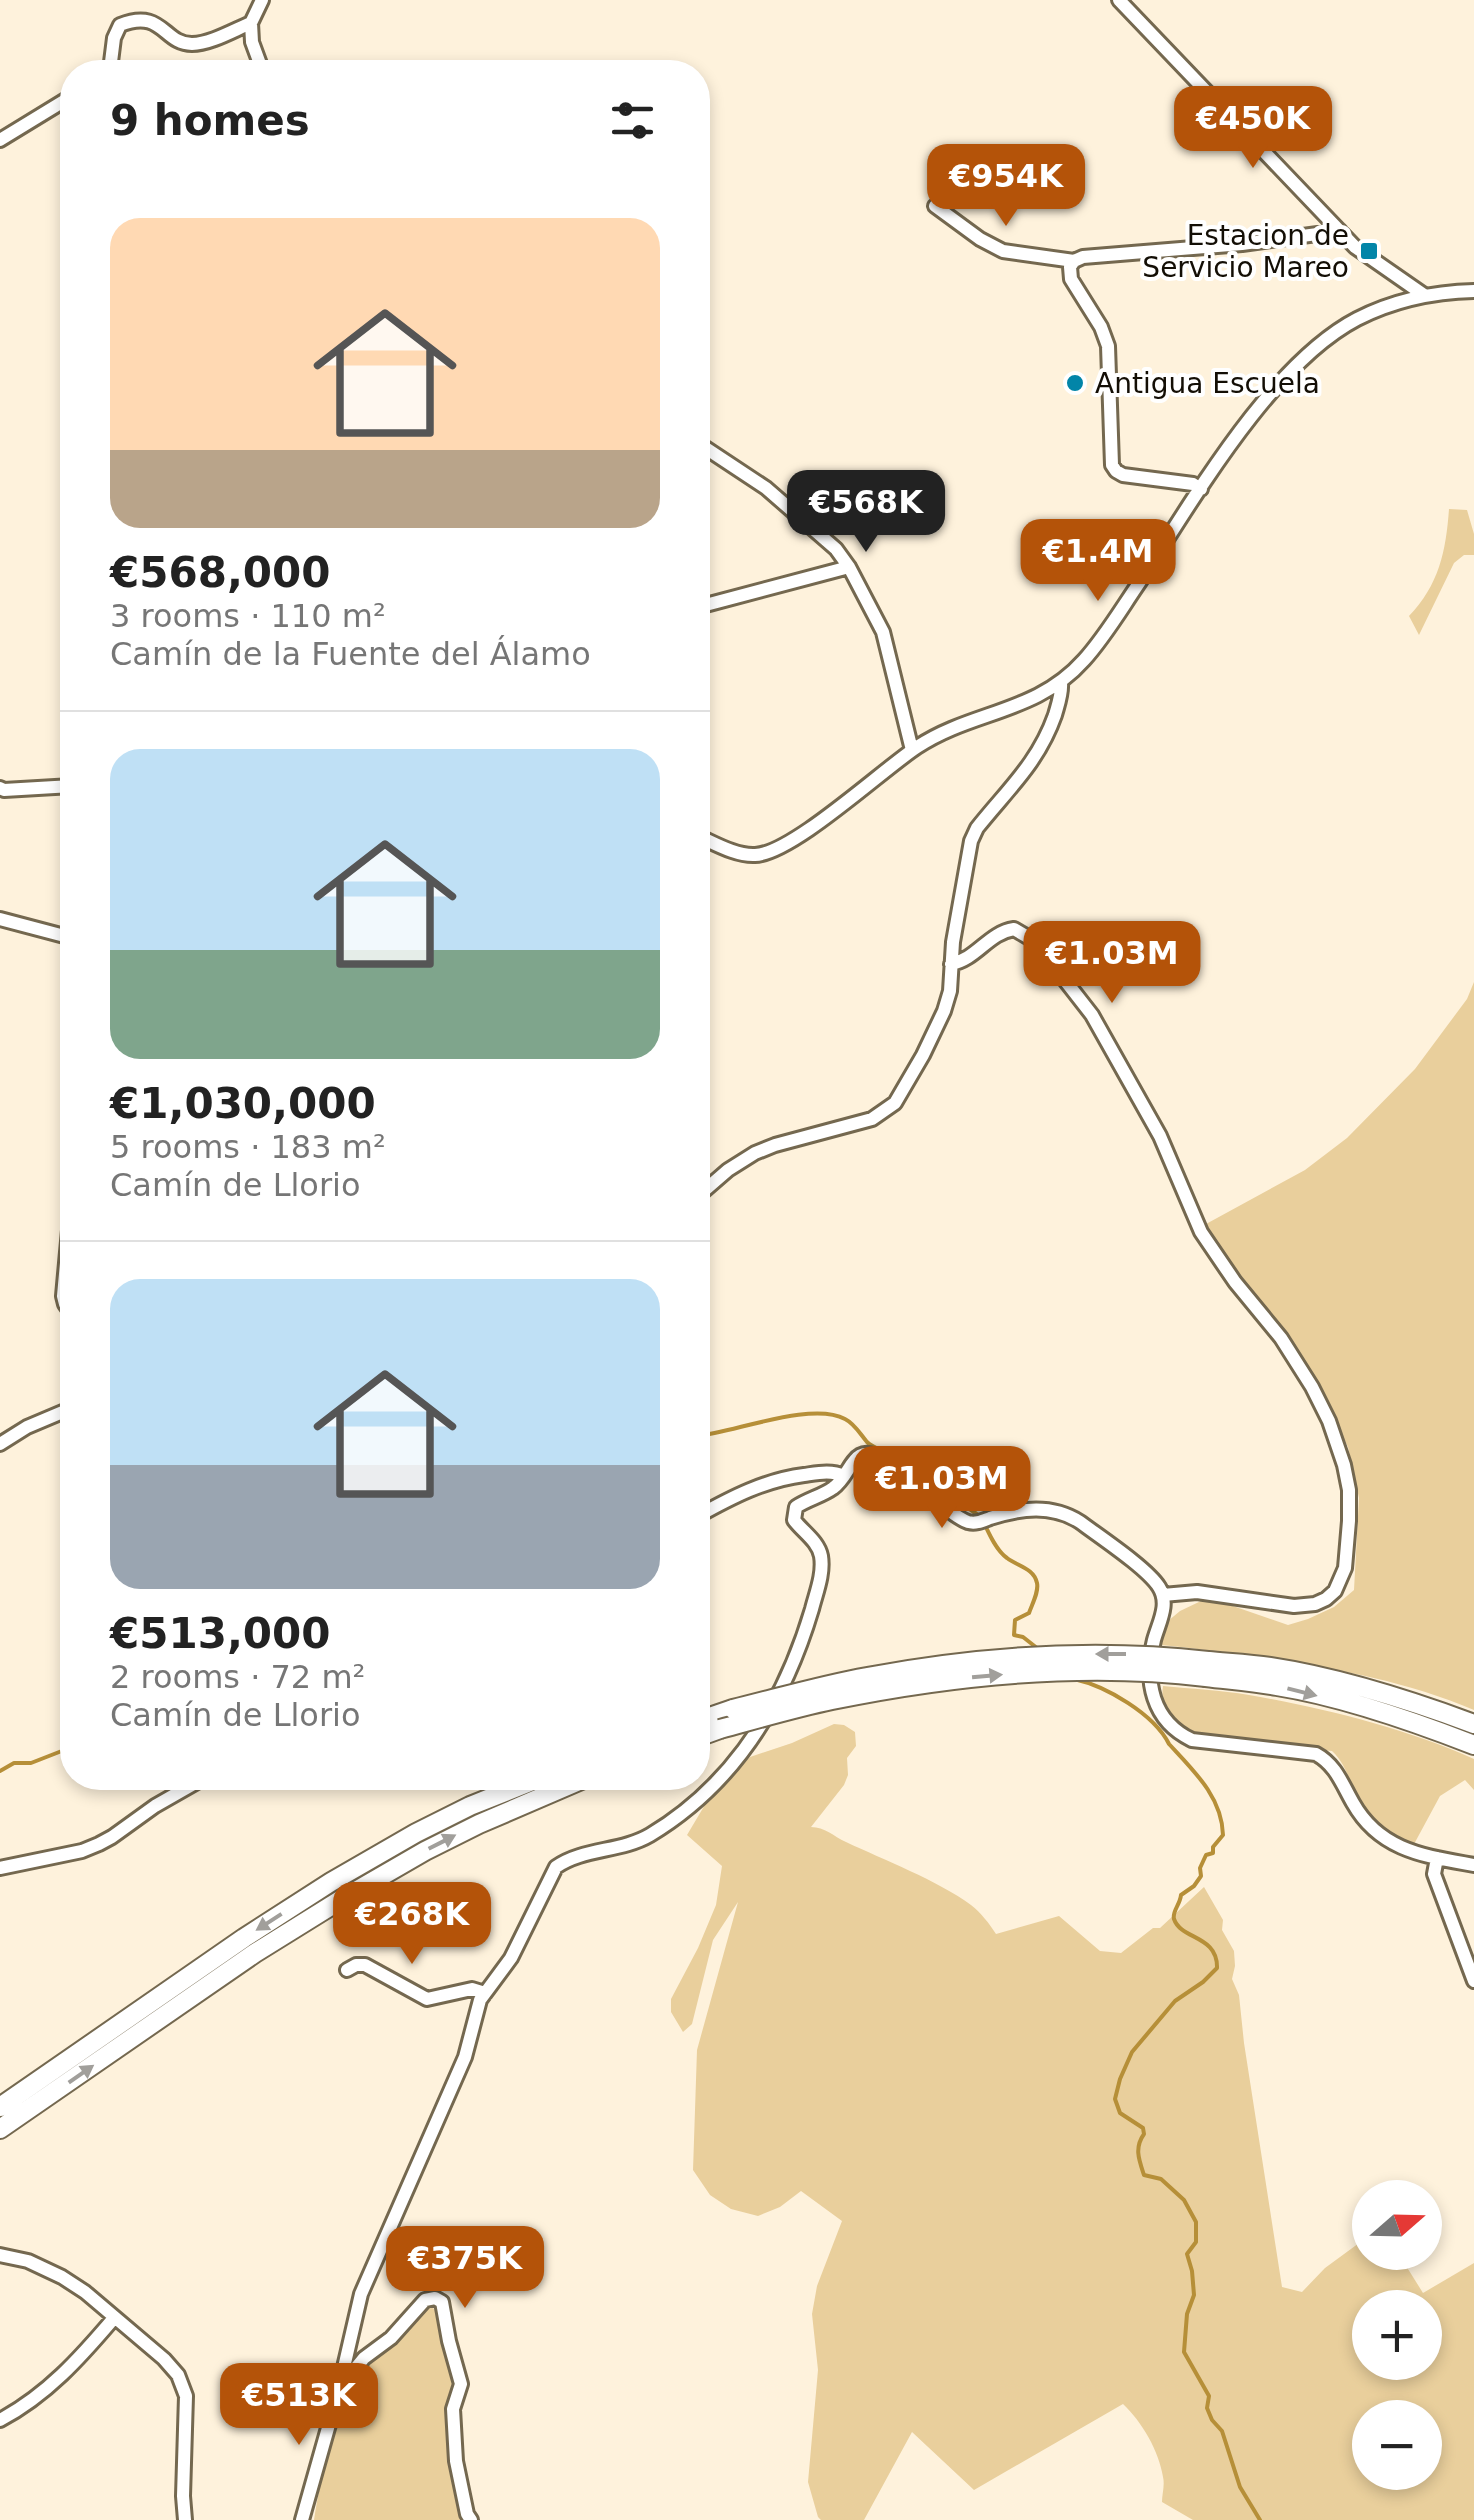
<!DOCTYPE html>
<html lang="en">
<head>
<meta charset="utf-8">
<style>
  body { margin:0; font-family:"DejaVu Sans",sans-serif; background:#f6f6f6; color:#222; height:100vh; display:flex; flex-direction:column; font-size:38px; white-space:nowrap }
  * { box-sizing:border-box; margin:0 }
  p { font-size:32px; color:#767676 }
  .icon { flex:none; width:55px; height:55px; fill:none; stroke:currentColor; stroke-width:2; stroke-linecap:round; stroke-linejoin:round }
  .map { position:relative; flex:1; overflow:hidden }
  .details { position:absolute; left:60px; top:60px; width:650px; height:1730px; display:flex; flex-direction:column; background:#fff; border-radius:40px; box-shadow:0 5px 15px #0003 }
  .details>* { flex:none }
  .needle { width:65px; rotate:70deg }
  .controls { position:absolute; left:1352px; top:2180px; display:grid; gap:20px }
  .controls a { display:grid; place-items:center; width:90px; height:90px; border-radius:50%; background:#fff; box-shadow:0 5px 15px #0003; font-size:50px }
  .price { position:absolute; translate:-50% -85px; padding:0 22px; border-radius:20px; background:#b45309; color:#fff; font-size:32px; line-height:65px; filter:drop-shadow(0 2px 5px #0008) }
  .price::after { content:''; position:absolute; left:50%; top:60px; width:30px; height:22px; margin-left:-15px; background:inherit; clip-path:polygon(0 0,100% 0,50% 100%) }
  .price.on { background:#222; color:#fff }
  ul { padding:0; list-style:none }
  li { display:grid; align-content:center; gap:20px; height:530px; padding:0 50px }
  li+li { border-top:2px solid #e0e0e0 }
  li span { display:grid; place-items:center; height:310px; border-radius:30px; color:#555 }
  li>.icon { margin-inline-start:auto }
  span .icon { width:180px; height:180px; fill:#fffc; stroke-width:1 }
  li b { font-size:42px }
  h2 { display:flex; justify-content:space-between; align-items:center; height:120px; padding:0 50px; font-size:42px }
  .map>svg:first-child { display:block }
  .green { fill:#e9cf9c; fill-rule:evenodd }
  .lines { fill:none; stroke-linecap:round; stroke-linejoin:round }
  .stream { stroke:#b68f38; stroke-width:4 }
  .minor-tunnel { stroke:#dbd0bc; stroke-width:12; stroke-dasharray:12 6; stroke-linecap:butt }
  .minor-casing { stroke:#74684f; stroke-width:18 }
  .highway-casing { stroke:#74684f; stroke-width:22 }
  .minor { stroke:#fff; stroke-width:12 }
  .highway { stroke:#fff; stroke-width:18 }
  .highway-bridge-casing { stroke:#74684f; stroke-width:22; stroke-linecap:butt }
  .highway-bridge { stroke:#fff; stroke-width:18 }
  .oneway { fill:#a19f9b }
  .poi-dot { fill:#0285a8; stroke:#fff; stroke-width:4 }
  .labels { text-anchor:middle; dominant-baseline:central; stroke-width:8; stroke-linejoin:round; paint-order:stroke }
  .poi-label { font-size:28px; fill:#130e05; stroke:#fff; text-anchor:end }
</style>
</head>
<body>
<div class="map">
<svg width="1474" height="2520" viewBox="0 0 1474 2520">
  <rect width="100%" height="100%" fill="#fef2dc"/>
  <path class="green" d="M1449,509L1467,510L1474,534V555H1464L1454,563L1419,635L1409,616C1439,585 1446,551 1449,509Z
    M1474,982V1710C1409,1682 1339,1669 1269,1659C1233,1654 1197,1648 1160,1645L1168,1621L1180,1611L1201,1601L1230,1605L1288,1625L1308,1619L1334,1607L1354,1590L1359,1498L1348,1447L1317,1386L1273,1317L1229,1260L1206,1224L1305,1170L1347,1138L1415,1069L1467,999Z
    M1163,1686C1191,1689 1221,1690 1249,1695C1323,1708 1405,1728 1474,1759V1790L1465,1780L1440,1796L1413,1846C1387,1833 1368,1820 1355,1793C1348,1777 1345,1763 1332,1751C1308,1749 1285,1746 1262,1744C1225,1740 1155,1741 1163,1686Z
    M834,1724L844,1725L855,1732L856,1746L847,1758L848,1775L844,1785L811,1827C825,1827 833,1836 846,1842C884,1860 937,1880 971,1905C981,1913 989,1923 996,1934L1059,1916L1100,1951L1121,1953L1153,1928H1160L1204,1887L1223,1920L1222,1930L1234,1951L1235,1966L1232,1979L1239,1995L1244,2043L1282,2287L1302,2292L1325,2268L1370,2235V2252L1398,2253L1423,2293L1474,2263V2520H1193L1162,2502C1162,2494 1165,2485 1163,2477C1159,2451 1142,2422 1123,2404L974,2490L912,2432L864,2520H821L818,2517L808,2482L818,2370L812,2314L817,2286L842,2221L801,2191L780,2207L758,2216L731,2209L710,2195L693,2170L697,2050L738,1902L713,1940L692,2024L683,2032L671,2012V1999L698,1948L716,1905L722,1866L687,1835L709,1798L750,1757L792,1743ZM1370,2308H1425V2362H1370ZM1370,2418H1425V2472H1370Z
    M429,2306L436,2310L453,2382L447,2409L450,2457L464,2520H314C321,2477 336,2397 366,2365C375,2356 388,2350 398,2342C410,2331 419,2319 429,2306Z"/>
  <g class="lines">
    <path class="stream" d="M698,1436C735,1432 812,1401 845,1419C855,1424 860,1434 867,1442C872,1447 881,1450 888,1454
      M928,1480L981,1517
      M985,1525C990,1536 997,1551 1007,1558C1017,1566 1034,1568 1037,1583C1039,1592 1032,1604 1029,1613L1015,1620L1014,1635L1023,1637L1037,1648
      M1074,1679C1106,1686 1154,1714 1169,1744C1194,1771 1222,1797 1223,1835L1213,1847V1853L1206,1855L1200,1868L1201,1876L1194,1886L1181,1895C1180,1905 1172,1911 1174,1919C1181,1940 1218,1935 1217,1968L1203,1982L1175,2001L1132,2052L1120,2079L1115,2099L1120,2113L1143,2128L1144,2134C1134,2148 1139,2160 1144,2175L1161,2179L1184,2200L1196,2222V2242L1187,2254L1192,2271L1194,2295L1187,2314L1184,2352L1209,2396L1207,2408L1212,2420L1222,2431L1240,2487L1260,2520
      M0,1771L14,1763H31L72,1747"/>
    <path class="minor-tunnel" d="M881,1459L925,1488"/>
    <g class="minor-casing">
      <path id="minor" d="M1119,0L1355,247L1424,295
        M251,23L252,42L263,72
        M108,72L110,70L114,38L120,25C163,8 163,44 192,44C210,44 234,30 251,23L262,0
        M0,140L72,96
        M935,206L980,239L1003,251L1074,261
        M698,443L766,488L836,549L849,567L883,632L912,750
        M1201,489L1193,484L1123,475L1116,471L1112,465L1108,346L1101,327L1071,279L1070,267L1074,261L1083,257L1242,244L1340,231
        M698,607L849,567
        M0,788L4,790L72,786
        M698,836C714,843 736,856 755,855C792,854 882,770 917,747C973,710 1036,714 1084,660C1104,638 1120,611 1137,586C1191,504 1269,365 1357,319C1394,300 1433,292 1474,291
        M0,919L72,938
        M951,964C977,959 988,933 1014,929L1031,939L1043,952L1092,1015L1160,1136L1201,1232L1235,1282L1281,1338L1312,1387L1329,1421L1344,1465L1349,1490V1521L1345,1568L1335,1591L1326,1599L1315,1604L1294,1606L1197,1592L1163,1595
        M698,1196L728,1170L755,1153L775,1145L872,1119L895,1103L923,1055L944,1011L950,991L953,942L971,841L977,828C1008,789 1038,763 1055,715C1058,704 1062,694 1061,683
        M69,1230L63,1296L65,1304L72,1314
        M0,1444L27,1427L72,1408
        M925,1488C937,1499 952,1516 968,1522C976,1524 982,1521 990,1518C1021,1508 1052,1504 1080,1522C1100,1537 1147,1568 1159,1587C1170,1604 1159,1622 1154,1640C1144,1681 1152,1721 1192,1740L1316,1754C1336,1765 1342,1784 1353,1803C1380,1851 1425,1856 1474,1865
        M698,1516C732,1497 765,1480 804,1475C818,1473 831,1470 844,1476
        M1437,1858L1434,1874L1474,1981
        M0,1868L82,1851L99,1844L112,1837L155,1806L204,1778
        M347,1970L356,1965H365L427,1999L472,1989L485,1993
        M0,2255L28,2261L62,2277L85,2292L164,2359L178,2375L186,2396L183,2496L185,2520
        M341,2386L364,2358L391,2338L425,2300L435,2298L442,2302L449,2341L461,2384L453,2409L456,2461L467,2514L471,2520
        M0,2420C47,2395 80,2358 114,2318
        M302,2520L339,2389L361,2294L465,2057L480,2000L511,1958L556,1867C583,1848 621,1852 650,1835C735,1784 784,1703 812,1609C816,1593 824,1574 821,1556C818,1541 803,1532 794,1520L796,1507C808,1499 822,1496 833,1488C852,1475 852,1441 881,1459"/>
    </g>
    <g class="highway-casing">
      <path id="highway" d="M1208,1661C1229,1663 1250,1664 1270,1667C1336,1677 1412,1701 1474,1724
        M1206,1677C1230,1680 1253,1682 1277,1686C1340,1696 1415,1722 1474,1745
        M698,1721L733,1709
        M698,1737L720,1729
        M0,2107L244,1938L331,1882L416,1833L470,1806L540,1778
        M0,2129L255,1953L342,1899L425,1851L479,1824L586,1778"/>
    </g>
    <use href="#minor" class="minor"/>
    <use href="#highway" class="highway"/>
    <g class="highway-bridge-casing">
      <path id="highway-bridge" d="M733,1709C778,1698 822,1685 867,1677C980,1656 1094,1648 1208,1661
        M720,1729C757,1719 794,1708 832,1700C954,1675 1081,1662 1206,1677"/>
    </g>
    <use href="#highway-bridge" class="highway-bridge"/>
  </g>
  <defs><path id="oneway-solid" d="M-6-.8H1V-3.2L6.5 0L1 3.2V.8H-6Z" transform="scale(2.5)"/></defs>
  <g class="oneway">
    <use href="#oneway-solid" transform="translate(1111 1654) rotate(-180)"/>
    <use href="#oneway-solid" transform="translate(987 1676) rotate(-5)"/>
    <use href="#oneway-solid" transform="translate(1302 1692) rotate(14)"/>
    <use href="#oneway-solid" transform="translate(442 1842) rotate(-27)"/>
    <use href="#oneway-solid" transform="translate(269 1922) rotate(147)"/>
    <use href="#oneway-solid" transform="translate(81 2074) rotate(-35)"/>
  </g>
  <g class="poi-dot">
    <rect x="1359" y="241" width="20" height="20" rx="5"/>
    <circle cx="1075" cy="383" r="10"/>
  </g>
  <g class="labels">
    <g class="poi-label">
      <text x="1349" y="235">Estacion de<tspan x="1349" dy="32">Servicio Mareo</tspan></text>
      <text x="1095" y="383" text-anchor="start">Antigua Escuela</text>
    </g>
  </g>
</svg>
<div class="controls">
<a><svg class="needle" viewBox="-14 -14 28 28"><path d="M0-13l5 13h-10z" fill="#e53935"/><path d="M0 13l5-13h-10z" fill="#767676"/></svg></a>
<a>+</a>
<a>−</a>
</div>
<b class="price" style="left:1253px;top:171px">€450K</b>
<b class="price" style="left:1006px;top:229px">€954K</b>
<b class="price on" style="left:866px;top:555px">€568K</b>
<b class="price" style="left:1098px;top:604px">€1.4M</b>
<b class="price" style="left:1112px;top:1006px">€1.03M</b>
<b class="price" style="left:942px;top:1531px">€1.03M</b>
<b class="price" style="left:412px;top:1967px">€268K</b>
<b class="price" style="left:465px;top:2311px">€375K</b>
<b class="price" style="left:299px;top:2448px">€513K</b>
<section class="details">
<h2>9 homes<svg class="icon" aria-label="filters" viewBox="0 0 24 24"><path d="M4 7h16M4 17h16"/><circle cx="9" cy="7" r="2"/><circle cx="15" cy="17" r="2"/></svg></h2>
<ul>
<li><span style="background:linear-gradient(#ffd9b3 75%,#b9a48a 0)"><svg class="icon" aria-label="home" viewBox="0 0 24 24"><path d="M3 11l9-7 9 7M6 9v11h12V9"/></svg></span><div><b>€568,000</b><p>3 rooms · 110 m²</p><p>Camín de la Fuente del Álamo</p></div></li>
<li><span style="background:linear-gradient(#bfe0f5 65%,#7fa58c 0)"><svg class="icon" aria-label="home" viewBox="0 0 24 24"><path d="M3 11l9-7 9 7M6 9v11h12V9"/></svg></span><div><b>€1,030,000</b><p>5 rooms · 183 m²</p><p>Camín de Llorio</p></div></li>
<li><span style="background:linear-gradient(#bfe0f5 60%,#9aa5b1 0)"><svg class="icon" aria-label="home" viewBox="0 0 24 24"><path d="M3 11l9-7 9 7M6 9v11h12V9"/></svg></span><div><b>€513,000</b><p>2 rooms · 72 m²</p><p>Camín de Llorio</p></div></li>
</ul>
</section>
</div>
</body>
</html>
